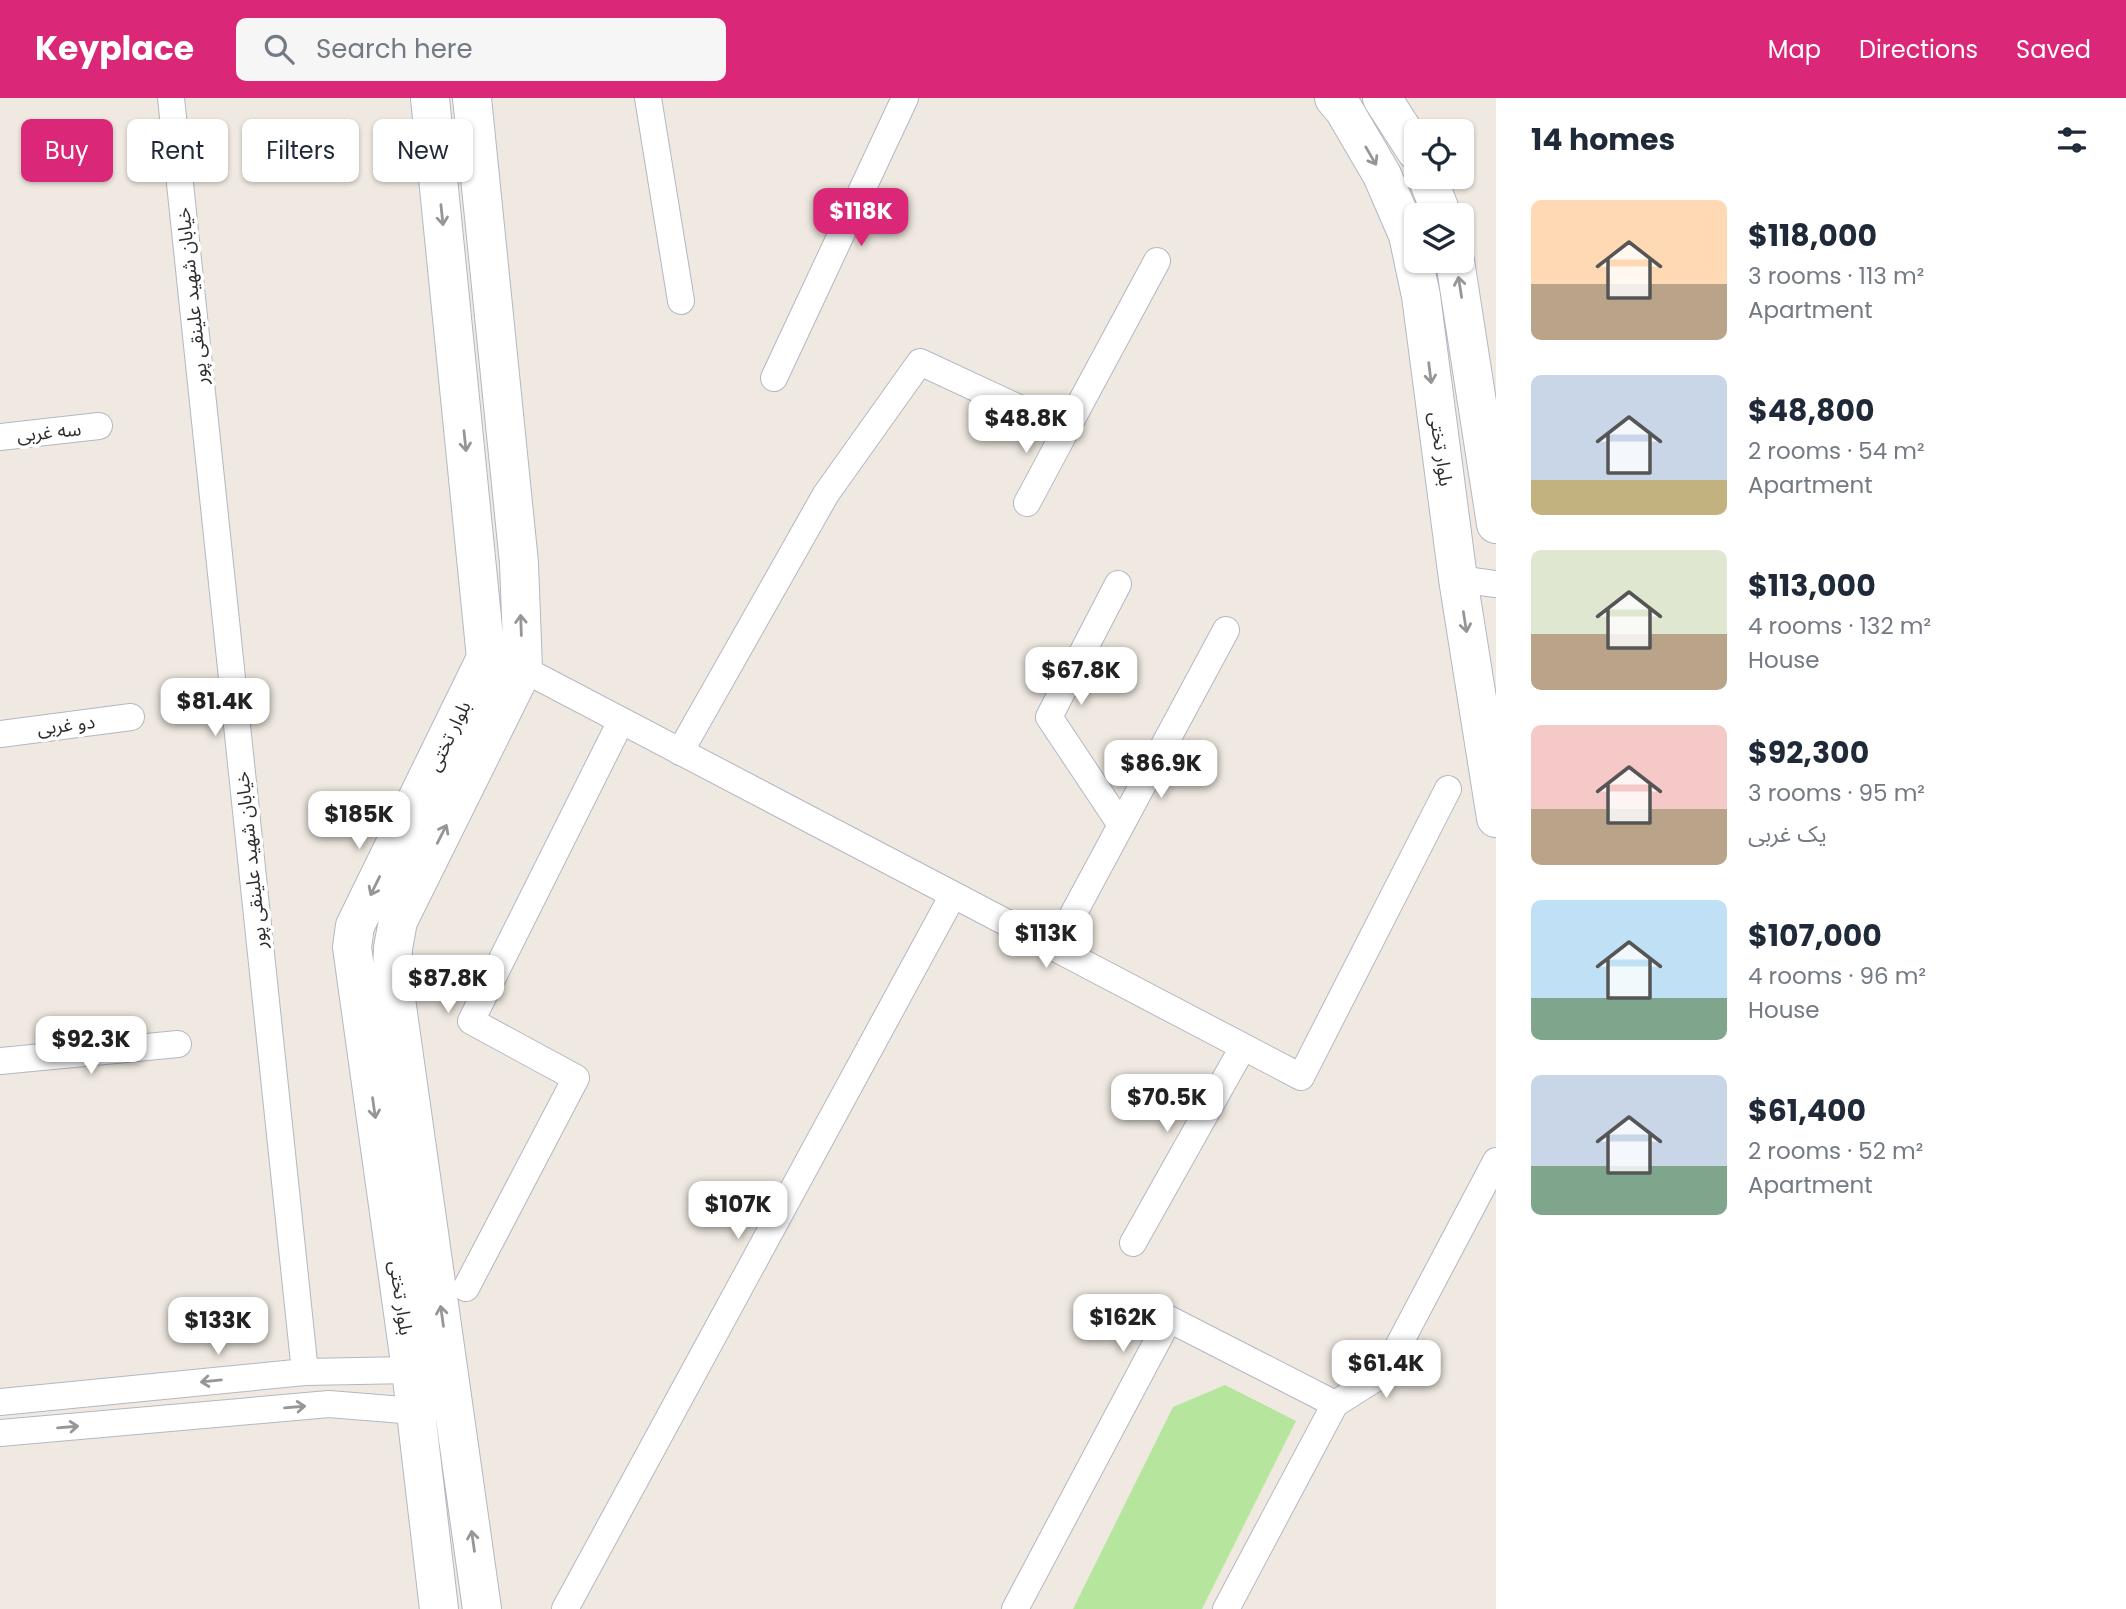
<!DOCTYPE html>
<html lang="en">
<head>
<meta charset="utf-8">
<style>
  body { margin:0; font-family:Poppins,"Noto Sans Arabic",sans-serif; background:#f6f6f7; color:#1f2937; height:100vh; display:flex; flex-direction:column; font-size:26px; white-space:nowrap }
  * { box-sizing:border-box; margin:0 }
  p { font-size:23px; color:#747a83 }
  .icon { flex:none; width:38px; height:38px; fill:none; stroke:currentColor; stroke-width:2; stroke-linecap:round; stroke-linejoin:round }
  .map { position:relative; flex:1; overflow:hidden }
  .panel { display:flex; flex-direction:column; background:#fff; width:630px }
  .panel>* { flex:none }
  .hud { position:absolute; left:21px; top:21px; width:665px; height:63px; display:flex; gap:14px }
  .buttons { position:absolute; left:1404px; top:21px; display:grid; gap:14px }
  .buttons a { display:grid; place-items:center; width:70px; height:70px; border-radius:10px; background:#fff; box-shadow:0 2px 5px #0004; font-size:35px }
  .price { position:absolute; translate:-50% -60px; padding:0 16px; border-radius:14px; background:#fff; color:#222; font-size:23px; line-height:46px; filter:drop-shadow(0 2px 4px #0008) }
  .price::after { content:''; position:absolute; left:50%; top:42px; width:21px; height:16px; margin-left:-10px; background:inherit; clip-path:polygon(0 0,100% 0,50% 100%) }
  .price.current { background:#db2777; color:#fff }
  ul { padding:0; list-style:none }
  li { display:flex; align-items:center; gap:21px; height:175px; padding:0 35px }
  li span { display:grid; place-items:center; flex:none; width:196px; height:140px; border-radius:10px; color:#555 }
  li>.icon { margin-inline-start:auto }
  span .icon { width:84px; height:84px; fill:#fffc; stroke-width:1 }
  li b { font-size:30px }
  h2 { display:flex; justify-content:space-between; align-items:center; height:84px; padding:0 35px; font-size:30px }
  .chip { padding:0 24px; border-radius:10px; background:#fff; box-shadow:0 2px 5px #0004; font-size:24px; line-height:63px }
  .chip.current { background:#db2777; color:#fff }
  header { display:flex; align-items:center; gap:42px; box-sizing:border-box; height:98px; padding:0 35px; background:#db2777; color:#fff }
  header strong { font-size:33px }
  nav { display:flex; gap:38px; margin-inline-start:auto; font-size:24px }
  .search { width:490px; height:63px; background:#f6f6f7; display:flex; align-items:center; gap:18px; box-sizing:border-box; padding:0 24px; border-radius:10px; color:#747a83; font-size:26px }
  main { display:flex; flex:1; min-height:0 }
  .map>svg:first-child { display:block }
  .green { fill:#b6e59e }
  .lines { fill:none; stroke-linecap:round; stroke-linejoin:round }
  .street-casing { stroke:#b4b7c1; stroke-width:28 }
  .secondary-casing { stroke:#b4b7c1; stroke-width:40 }
  .street { stroke:#fff; stroke-width:26 }
  .secondary { stroke:#fff; stroke-width:38 }
  .oneway { stroke:#969696 }
  .labels { text-anchor:middle; dominant-baseline:central; stroke-width:7; stroke-linejoin:round; paint-order:stroke }
  .street-label { font-size:19px; fill:#2e2e2e; stroke:#fff }
</style>
</head>
<body>
<header>
<strong>Keyplace</strong>
<div class="search"><svg class="icon" aria-label="search" viewBox="0 0 24 24"><circle cx="10" cy="10" r="6"/><path d="M15 15l6 6"/></svg>Search here</div>
<nav><a>Map</a><a>Directions</a><a>Saved</a></nav>
</header>
<main>
<div class="map">
<svg width="1496" height="1511" viewBox="0 0 1496 1511">
  <rect width="100%" height="100%" fill="#efe9e1"/>
  <path class="green" d="M1225,1287L1296,1323L1202,1511H1073L1173,1309Z"/>
  <g class="lines">
    <g class="street-casing">
      <path id="street" d="M171,0L305,1274
        M648,0L681,203
        M774,280L905,0
        M0,339L99,328
        M1027,405L1066,332
        M1458,481L1496,486
        M1118,486L1049,619L1121,727
        M508,567L523,571L1301,979L1448,691
        M0,636L131,619
        M680,654L826,396L920,264L1066,332L1157,163
        M1055,850L1226,532
        M0,963L178,946
        M1133,1145L1243,949
        M466,1190L576,980L471,923L621,623
        M0,1304L305,1274L411,1272L425,1265
        M0,1335L329,1306L415,1313L430,1310
        M565,1511L953,797
        M1015,1511L1169,1221L1335,1306
        M1226,1511L1335,1306L1384,1275L1496,1063"/>
    </g>
    <g class="secondary-casing">
      <path id="secondary" d="M430,0L486,560L355,828L352,849L411,1272L439,1511
        M472,0L519,465L523,571L398,823L393,850L392,873L482,1511
        M1334,0L1344,12L1382,77L1408,137L1421,198L1458,481L1496,720
        M1382,0L1416,53
        M1427,79L1442,117
        M1455,163L1496,426"/>
    </g>
    <use href="#street" class="street"/>
    <use href="#secondary" class="secondary"/>
  </g>
  <defs><path id="oneway-shaft" d="M-6 0H5M1.5-3L5.5 0L1.5 3" fill="none" stroke-width="1.6" stroke-linecap="round" stroke-linejoin="round" transform="scale(1.75)"/></defs>
  <g class="oneway">
    <use href="#oneway-shaft" transform="translate(1371 58) rotate(60)"/>
    <use href="#oneway-shaft" transform="translate(442 117) rotate(84)"/>
    <use href="#oneway-shaft" transform="translate(1460 189) rotate(-99)"/>
    <use href="#oneway-shaft" transform="translate(1430 275) rotate(83)"/>
    <use href="#oneway-shaft" transform="translate(465 343) rotate(84)"/>
    <use href="#oneway-shaft" transform="translate(1465 524) rotate(81)"/>
    <use href="#oneway-shaft" transform="translate(521 527) rotate(-92)"/>
    <use href="#oneway-shaft" transform="translate(442 736) rotate(-63)"/>
    <use href="#oneway-shaft" transform="translate(375 788) rotate(116)"/>
    <use href="#oneway-shaft" transform="translate(374 1010) rotate(82)"/>
    <use href="#oneway-shaft" transform="translate(442 1218) rotate(-98)"/>
    <use href="#oneway-shaft" transform="translate(211 1283) rotate(174)"/>
    <use href="#oneway-shaft" transform="translate(295 1309) rotate(-5)"/>
    <use href="#oneway-shaft" transform="translate(68 1329) rotate(-5)"/>
    <use href="#oneway-shaft" transform="translate(473 1443) rotate(-98)"/>
  </g>
  <g class="labels">
    <g class="street-label">
      <text transform="translate(192 198) rotate(-96)">خیابان شهید علینقی پور</text>
      <text transform="translate(49 334) rotate(-6)">سه غربی</text>
      <text transform="translate(1441 351) rotate(82)">بلوار تختی</text>
      <text transform="translate(66 627) rotate(-7)">دو غربی</text>
      <text transform="translate(449 638) rotate(-64)">بلوار تختی</text>
      <text transform="translate(251 762) rotate(-96)">خیابان شهید علینقی پور</text>
      <text transform="translate(401 1200) rotate(82)">بلوار تختی</text>
    </g>
  </g>
</svg>
<div class="buttons">
<a><svg class="icon" aria-label="locate" viewBox="0 0 24 24"><circle cx="12" cy="12" r="6"/><path d="M12 2v4M12 18v4M2 12h4M18 12h4"/></svg></a>
<a><svg class="icon" aria-label="layers" viewBox="0 0 24 24"><path d="M12 4l9 5-9 5-9-5zM3 14l9 5 9-5"/></svg></a>
</div>
<b class="price current" style="left:861px;top:150px">$118K</b>
<b class="price" style="left:1026px;top:357px">$48.8K</b>
<b class="price" style="left:1081px;top:609px">$67.8K</b>
<b class="price" style="left:215px;top:640px">$81.4K</b>
<b class="price" style="left:1161px;top:702px">$86.9K</b>
<b class="price" style="left:359px;top:753px">$185K</b>
<b class="price" style="left:1046px;top:872px">$113K</b>
<b class="price" style="left:448px;top:917px">$87.8K</b>
<b class="price" style="left:91px;top:978px">$92.3K</b>
<b class="price" style="left:1167px;top:1036px">$70.5K</b>
<b class="price" style="left:738px;top:1143px">$107K</b>
<b class="price" style="left:1123px;top:1256px">$162K</b>
<b class="price" style="left:218px;top:1259px">$133K</b>
<b class="price" style="left:1386px;top:1302px">$61.4K</b>
<div class="hud">
<a class="chip current">Buy</a>
<a class="chip">Rent</a>
<a class="chip">Filters</a>
<a class="chip">New</a>
</div>
</div>
<section class="panel">
<h2>14 homes<svg class="icon" aria-label="filters" viewBox="0 0 24 24"><path d="M4 7h16M4 17h16"/><circle cx="9" cy="7" r="2"/><circle cx="15" cy="17" r="2"/></svg></h2>
<ul>
<li><span style="background:linear-gradient(#ffd9b3 60%,#b9a48a 0)"><svg class="icon" aria-label="home" viewBox="0 0 24 24"><path d="M3 11l9-7 9 7M6 9v11h12V9"/></svg></span><div><b>$118,000</b><p>3 rooms · 113 m²</p><p>Apartment</p></div></li>
<li><span style="background:linear-gradient(#c9d6e8 75%,#c2b280 0)"><svg class="icon" aria-label="home" viewBox="0 0 24 24"><path d="M3 11l9-7 9 7M6 9v11h12V9"/></svg></span><div><b>$48,800</b><p>2 rooms · 54 m²</p><p>Apartment</p></div></li>
<li><span style="background:linear-gradient(#dfe7d0 60%,#b9a48a 0)"><svg class="icon" aria-label="home" viewBox="0 0 24 24"><path d="M3 11l9-7 9 7M6 9v11h12V9"/></svg></span><div><b>$113,000</b><p>4 rooms · 132 m²</p><p>House</p></div></li>
<li><span style="background:linear-gradient(#f6c9c9 60%,#b9a48a 0)"><svg class="icon" aria-label="home" viewBox="0 0 24 24"><path d="M3 11l9-7 9 7M6 9v11h12V9"/></svg></span><div><b>$92,300</b><p>3 rooms · 95 m²</p><p>یک غربی</p></div></li>
<li><span style="background:linear-gradient(#bfe0f5 70%,#7fa58c 0)"><svg class="icon" aria-label="home" viewBox="0 0 24 24"><path d="M3 11l9-7 9 7M6 9v11h12V9"/></svg></span><div><b>$107,000</b><p>4 rooms · 96 m²</p><p>House</p></div></li>
<li><span style="background:linear-gradient(#c9d6e8 65%,#7fa58c 0)"><svg class="icon" aria-label="home" viewBox="0 0 24 24"><path d="M3 11l9-7 9 7M6 9v11h12V9"/></svg></span><div><b>$61,400</b><p>2 rooms · 52 m²</p><p>Apartment</p></div></li>
</ul>
</section>
</main>
</body>
</html>
